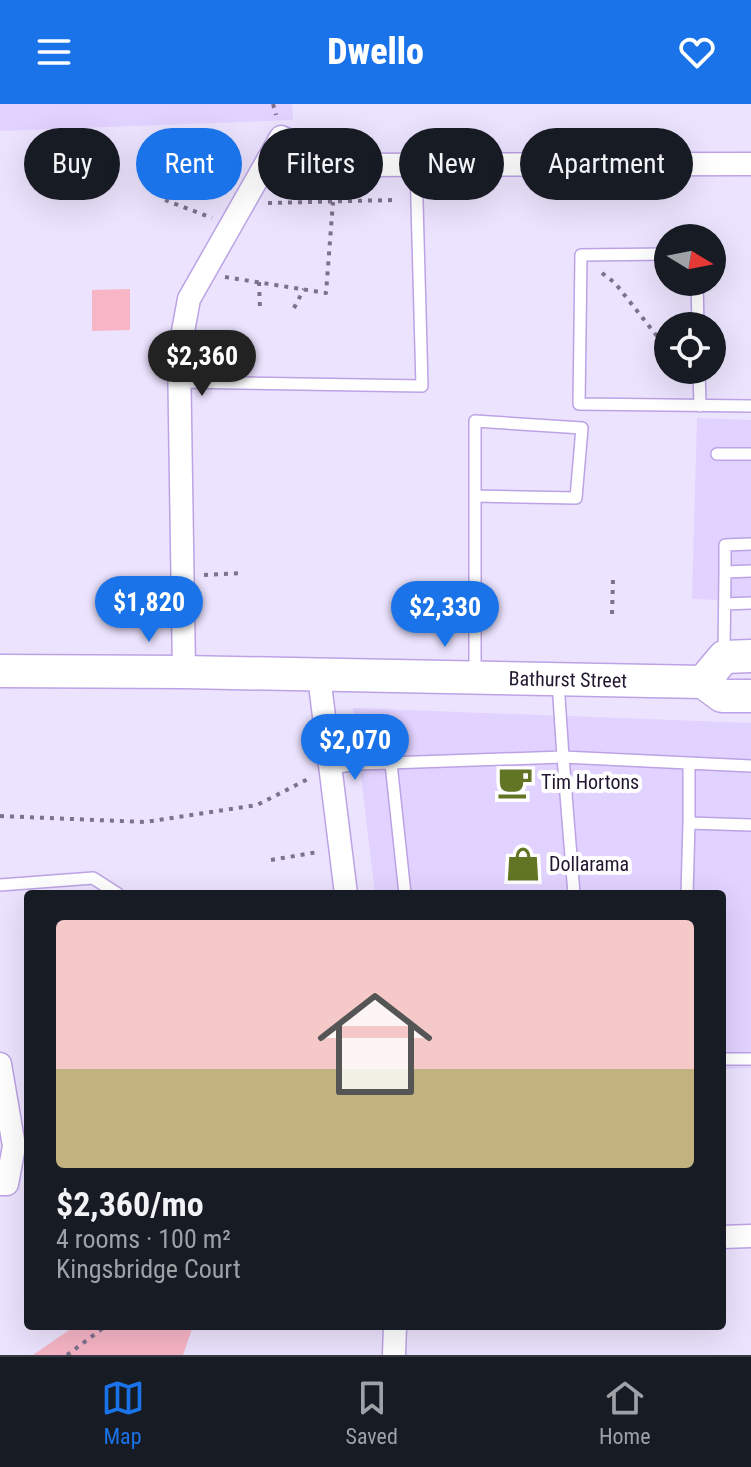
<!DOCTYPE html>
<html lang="en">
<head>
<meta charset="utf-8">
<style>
  body { margin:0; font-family:"Roboto Condensed",sans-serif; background:#242831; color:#f1f3f6; height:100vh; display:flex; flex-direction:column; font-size:30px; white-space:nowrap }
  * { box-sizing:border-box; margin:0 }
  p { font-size:26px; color:#9ea1a6 }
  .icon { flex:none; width:44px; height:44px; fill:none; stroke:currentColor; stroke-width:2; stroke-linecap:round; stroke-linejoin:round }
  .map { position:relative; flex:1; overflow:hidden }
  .drawer { position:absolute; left:24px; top:786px; width:702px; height:440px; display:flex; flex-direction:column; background:#171b24; border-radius:8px; box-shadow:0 8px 32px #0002 }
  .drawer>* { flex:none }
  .top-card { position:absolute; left:24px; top:24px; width:704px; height:72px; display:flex; gap:16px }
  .needle { width:52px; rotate:100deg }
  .fabs { position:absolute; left:654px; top:120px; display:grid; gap:16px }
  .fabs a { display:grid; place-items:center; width:72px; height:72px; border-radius:50%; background:#171b24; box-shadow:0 8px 32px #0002; font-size:40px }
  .price { position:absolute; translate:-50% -68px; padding:0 18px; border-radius:28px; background:#1a73e8; color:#fff; font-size:26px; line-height:52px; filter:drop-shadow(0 2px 4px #0008) }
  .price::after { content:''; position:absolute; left:50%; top:48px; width:24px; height:18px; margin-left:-12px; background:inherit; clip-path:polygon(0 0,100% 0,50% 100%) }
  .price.on { background:#222; color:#fff }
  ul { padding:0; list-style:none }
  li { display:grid; align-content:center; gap:16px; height:424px; padding:0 32px }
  li span { display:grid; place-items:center; height:248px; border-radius:8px; color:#555 }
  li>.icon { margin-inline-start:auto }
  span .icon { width:144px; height:144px; fill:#fffc; stroke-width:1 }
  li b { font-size:34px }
  .tag { padding:0 28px; border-radius:36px; background:#171b24; box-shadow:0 8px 32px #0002; font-size:28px; line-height:72px }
  .tag.on { background:#1a73e8; color:#fff }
  header { display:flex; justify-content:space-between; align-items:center; height:104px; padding:0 32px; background:#1a73e8; color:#fff; font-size:36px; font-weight:800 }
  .tabs { display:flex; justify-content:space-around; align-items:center; height:112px; border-top:2px solid #363941; background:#171b24; font-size:22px; color:#9ea1a6 }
  .tabs a { display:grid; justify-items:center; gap:4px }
  .tabs .on { color:#1a73e8 }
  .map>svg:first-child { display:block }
  .built { fill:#e2d2ff }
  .green { fill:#f7b5c6 }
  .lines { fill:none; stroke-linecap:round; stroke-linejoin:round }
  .lane-casing { stroke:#bca3e5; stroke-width:14 }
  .street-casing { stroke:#bca3e5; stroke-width:25 }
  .secondary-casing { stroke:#bca3e5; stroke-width:35 }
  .path { stroke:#7c728c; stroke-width:4; stroke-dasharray:4 6; stroke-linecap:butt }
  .lane { stroke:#fff; stroke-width:11 }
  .street { stroke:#fff; stroke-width:22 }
  .secondary { stroke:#fff; stroke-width:32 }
  .labels { text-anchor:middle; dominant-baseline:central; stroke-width:8; stroke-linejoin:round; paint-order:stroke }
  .street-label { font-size:20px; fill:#20162f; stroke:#fff }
  .poi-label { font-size:20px; fill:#20162f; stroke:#fff; text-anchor:start }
</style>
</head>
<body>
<header><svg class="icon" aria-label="menu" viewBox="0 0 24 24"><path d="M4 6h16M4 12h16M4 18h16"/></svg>Dwello<svg class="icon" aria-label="heart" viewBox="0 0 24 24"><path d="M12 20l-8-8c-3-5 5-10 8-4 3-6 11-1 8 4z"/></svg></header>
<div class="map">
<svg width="751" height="1251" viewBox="0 0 751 1251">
  <rect width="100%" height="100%" fill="#ece3fe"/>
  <path class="built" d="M0,0H292L293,16L0,27Z
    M697,314L751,316V497L692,495Z
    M353,604L751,619V964L722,965V790H375Z"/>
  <path class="green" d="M130,185V226L92,227V186Z
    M75,1222H193L183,1251H33Z"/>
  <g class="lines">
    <g class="lane-casing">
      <path id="lane" d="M668,150L581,151L579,300L751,302
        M697,178L698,222
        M699,266L700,302
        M179,278L422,282L416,61
        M717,350H751
        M475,392L576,394L582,324L475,317V570
        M725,468V441L751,440
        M725,500L751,499
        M724,548L725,468L751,467
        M558,578L563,653L751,662
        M391,659L405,790
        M330,664L360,660L563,653L574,790
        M689,719V659
        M0,781L93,774L118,790
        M687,790L689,719L751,721
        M722,955H751"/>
    </g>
    <g class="street-casing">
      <path id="street" d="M184,568L179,249L189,195L281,33L346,61L751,60
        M319,572L346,790
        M0,960L14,1042L7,1080H0
        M722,1133L751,1132
        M394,1251L395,1222"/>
    </g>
    <g class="secondary-casing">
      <g id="secondary">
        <path id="s1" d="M0,567L184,568L703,578L722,592H751"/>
        <path d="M703,578L724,553L751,552"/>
      </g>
    </g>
    <path class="path" d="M273,0L276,11
      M165,96L212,114
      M268,99L394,96
      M602,169L615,179L668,246
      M225,173L326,189L333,98
      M259,178L260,205
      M294,204L304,185
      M204,471L241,469
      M612,510L613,476
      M0,712L145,718L257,701L310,674
      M271,756L318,748
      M67,1251L106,1222"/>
    <use href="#lane" class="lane"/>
    <use href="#street" class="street"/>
    <use href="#secondary" class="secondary"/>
  </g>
  <defs>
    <g id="cafe-bare" transform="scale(2.76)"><path d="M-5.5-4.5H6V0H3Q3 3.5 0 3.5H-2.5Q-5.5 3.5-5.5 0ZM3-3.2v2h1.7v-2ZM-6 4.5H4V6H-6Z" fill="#627524" stroke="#fff" stroke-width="2.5" paint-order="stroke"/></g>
    <g id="shop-bare" transform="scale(2.76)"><path d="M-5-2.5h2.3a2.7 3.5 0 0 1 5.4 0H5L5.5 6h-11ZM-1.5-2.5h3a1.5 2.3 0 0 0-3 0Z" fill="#627524" stroke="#fff" stroke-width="2.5" paint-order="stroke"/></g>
  </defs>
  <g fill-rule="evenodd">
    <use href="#cafe-bare" x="515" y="678"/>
    <use href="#shop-bare" x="523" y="760"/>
  </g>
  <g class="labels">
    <g class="street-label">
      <text stroke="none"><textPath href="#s1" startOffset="568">Bathurst Street</textPath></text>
    </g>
    <g class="poi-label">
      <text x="541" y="678">Tim Hortons</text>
      <text x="549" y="760">Dollarama</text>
    </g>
  </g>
</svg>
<div class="fabs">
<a><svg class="needle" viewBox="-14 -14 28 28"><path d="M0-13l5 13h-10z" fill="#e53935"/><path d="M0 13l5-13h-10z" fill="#9ea1a6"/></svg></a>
<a><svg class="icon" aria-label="locate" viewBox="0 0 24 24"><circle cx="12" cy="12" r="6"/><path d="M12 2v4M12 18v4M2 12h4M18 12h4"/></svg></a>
</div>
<b class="price on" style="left:202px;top:294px">$2,360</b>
<b class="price" style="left:149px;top:540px">$1,820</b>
<b class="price" style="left:445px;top:545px">$2,330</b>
<b class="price" style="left:355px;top:678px">$2,070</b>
<div class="top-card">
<a class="tag">Buy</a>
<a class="tag on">Rent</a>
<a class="tag">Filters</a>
<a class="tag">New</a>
<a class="tag">Apartment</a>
</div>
<section class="drawer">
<ul>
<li><span style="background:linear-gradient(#f6c9c9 60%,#c2b280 0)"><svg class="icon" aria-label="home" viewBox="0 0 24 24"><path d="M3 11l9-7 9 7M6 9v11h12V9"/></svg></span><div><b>$2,360/mo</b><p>4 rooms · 100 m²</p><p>Kingsbridge Court</p></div></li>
</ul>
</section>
</div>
<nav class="tabs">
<a class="on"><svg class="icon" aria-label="map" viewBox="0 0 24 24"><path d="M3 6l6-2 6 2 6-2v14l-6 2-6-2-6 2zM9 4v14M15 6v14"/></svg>Map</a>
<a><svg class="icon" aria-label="saved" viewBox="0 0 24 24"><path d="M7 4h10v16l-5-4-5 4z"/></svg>Saved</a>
<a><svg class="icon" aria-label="home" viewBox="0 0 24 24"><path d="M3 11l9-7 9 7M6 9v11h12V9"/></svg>Home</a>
</nav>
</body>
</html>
